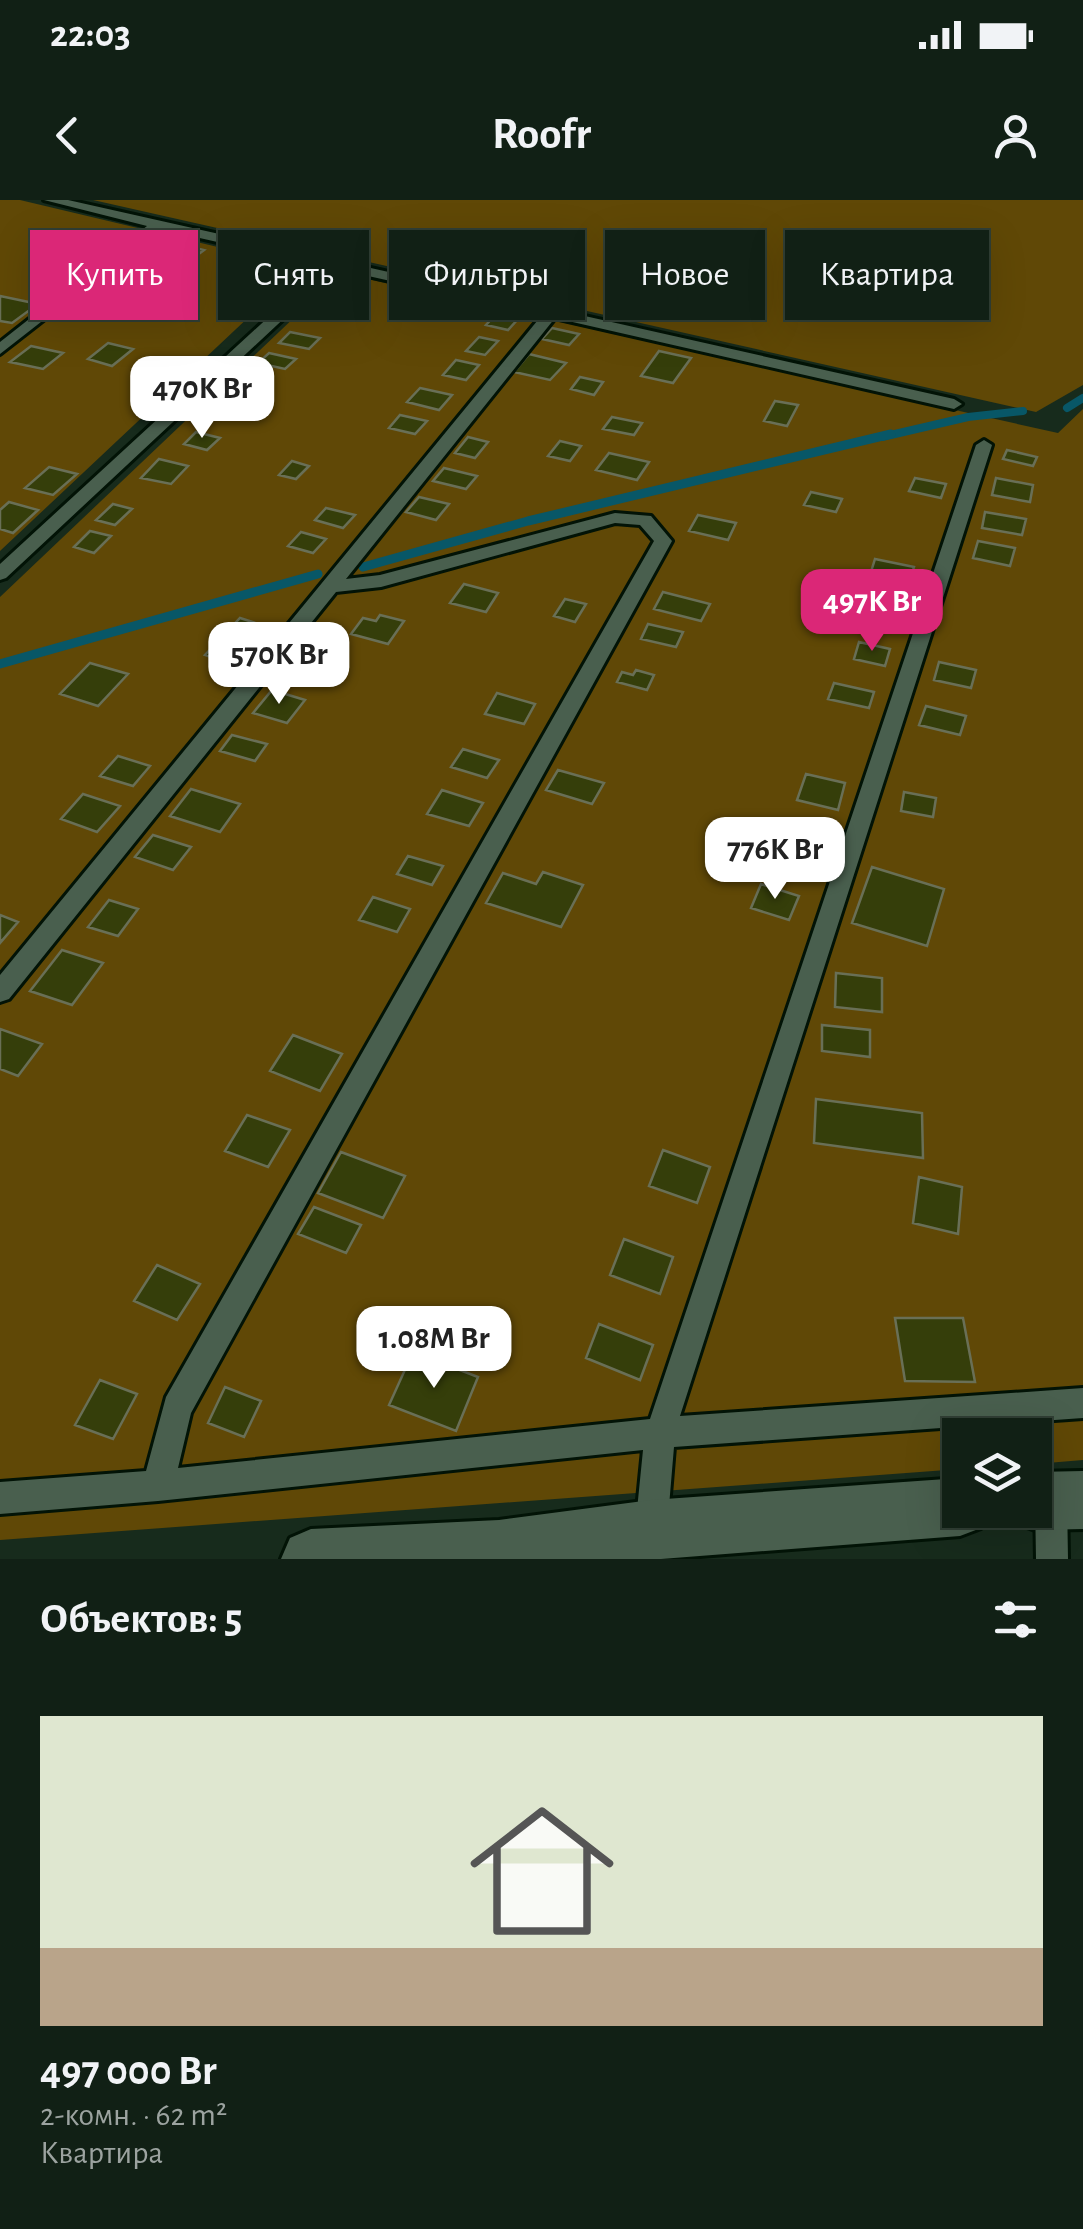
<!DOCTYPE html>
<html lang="ru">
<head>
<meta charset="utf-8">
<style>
  body { margin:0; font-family:"Alegreya Sans",sans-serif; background:#1e2d22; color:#f1f3f6; height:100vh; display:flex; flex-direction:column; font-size:38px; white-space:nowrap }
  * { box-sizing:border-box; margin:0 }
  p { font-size:32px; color:#9ca3a0 }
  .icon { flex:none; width:55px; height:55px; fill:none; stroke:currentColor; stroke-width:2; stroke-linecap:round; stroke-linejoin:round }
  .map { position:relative; height:1359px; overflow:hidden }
  .details { display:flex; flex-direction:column; background:#112015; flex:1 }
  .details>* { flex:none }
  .banner { position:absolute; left:30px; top:30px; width:1025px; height:90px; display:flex; gap:20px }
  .controls { position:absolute; left:942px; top:1218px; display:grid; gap:20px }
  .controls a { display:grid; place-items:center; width:110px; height:110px; border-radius:0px; background:#112015; box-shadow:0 10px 40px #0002,0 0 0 2px #303e34; font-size:50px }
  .price { position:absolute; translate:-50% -85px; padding:0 22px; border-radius:20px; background:#fff; color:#222; font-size:32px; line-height:65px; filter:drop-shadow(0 2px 5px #0008) }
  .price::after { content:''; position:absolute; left:50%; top:60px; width:30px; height:22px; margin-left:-15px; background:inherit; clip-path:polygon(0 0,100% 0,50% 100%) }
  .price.current { background:#db2777; color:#fff }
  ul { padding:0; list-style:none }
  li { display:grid; align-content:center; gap:20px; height:530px; padding:0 40px }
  li span { display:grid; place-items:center; height:310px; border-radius:0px; color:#555 }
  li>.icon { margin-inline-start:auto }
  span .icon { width:180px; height:180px; fill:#fffc; stroke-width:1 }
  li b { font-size:42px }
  h2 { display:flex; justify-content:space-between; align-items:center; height:120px; padding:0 40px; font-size:42px }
  .pill { padding:0 35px; border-radius:0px; background:#112015; box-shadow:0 10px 40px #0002,0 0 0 2px #303e34; font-size:35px; line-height:90px }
  .pill.current { background:#db2777; color:#fff }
  .status { display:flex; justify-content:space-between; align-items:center; height:70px; padding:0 50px; background:#112015; direction:ltr }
  .status svg { height:28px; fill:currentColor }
  header { display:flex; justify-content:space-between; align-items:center; height:130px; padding:0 40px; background:#112015; font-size:45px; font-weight:700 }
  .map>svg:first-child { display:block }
  .green { fill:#604806 }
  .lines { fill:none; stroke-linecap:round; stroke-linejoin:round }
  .stream-far1 { stroke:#085767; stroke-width:8 }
  .stream { stroke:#085767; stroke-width:9 }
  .building { fill:#353e0a; stroke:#696f56; stroke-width:2.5 }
  .lane-casing { stroke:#021306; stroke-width:6 }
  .street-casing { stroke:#021306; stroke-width:6 }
  .lane { fill:#495f4e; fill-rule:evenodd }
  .street { fill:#495f4e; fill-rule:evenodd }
</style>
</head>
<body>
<div class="status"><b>22:03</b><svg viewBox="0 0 49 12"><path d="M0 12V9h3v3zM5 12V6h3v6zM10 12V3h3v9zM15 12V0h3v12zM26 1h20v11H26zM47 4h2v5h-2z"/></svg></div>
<header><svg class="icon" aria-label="back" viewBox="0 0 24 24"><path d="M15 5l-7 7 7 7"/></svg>Roofr<svg class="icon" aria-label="person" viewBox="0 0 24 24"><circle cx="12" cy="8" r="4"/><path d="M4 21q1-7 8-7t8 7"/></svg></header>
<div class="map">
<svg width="1083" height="1359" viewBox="0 0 1083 1359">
  <rect width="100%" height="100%" fill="#172b1c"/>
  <path class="green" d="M0,0H20L302,67L0,351Z
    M93,0H1083V185L1036,212Z
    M341,73L1058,233L1083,209V1260L1035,1264V1235H960V1269L0,1340V397Z"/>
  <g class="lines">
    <path class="stream-far1" d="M1067,208L1083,198
      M882,237L968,217L1023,211"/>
    <path class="stream" d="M363,367L528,321L891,234
      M0,464L318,374"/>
  </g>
  <path class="building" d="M161,40L204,50L184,65L141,55Z
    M73,54L94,59L80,69L58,64Z
    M126,64L151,70L130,86L105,80Z
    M274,66L293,70L279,81L261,77Z
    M341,81L364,86L350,99L326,94Z
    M98,87L132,94L129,97L144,100L124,117L99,112L106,106L82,101Z
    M0,96L38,104L12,123L0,121Z
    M496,114L518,119L508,130L486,125Z
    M552,128L579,134L569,145L542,139Z
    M290,132L320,138L309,149L279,143Z
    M479,137L498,141L485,155L466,151Z
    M108,143L133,149L112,166L88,159Z
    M31,146L63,153L43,169L10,162Z
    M659,151L691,158L673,183L641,176Z
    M269,153L296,159L285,169L258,163Z
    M529,154L566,163L550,180L514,172Z
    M456,160L479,165L466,180L443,175Z
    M580,177L603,182L594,195L571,189Z
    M241,179L264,184L250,197L227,192Z
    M420,188L452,195L439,210L407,202Z
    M775,201L798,205L787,226L764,221Z
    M400,215L427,221L415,234L389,228Z
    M612,217L642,223L634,235L603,229Z
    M196,232L220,238L207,250L184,244Z
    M468,237L488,242L475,258L455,253Z
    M560,241L581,246L570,261L548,256Z
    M1007,250L1037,257L1033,266L1003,259Z
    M609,253L649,262L637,280L596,270Z
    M159,259L188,266L171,284L141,278Z
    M292,261L309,266L296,279L279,275Z
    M49,267L77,274L53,295L25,288Z
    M444,268L477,276L466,289L433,281Z
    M915,278L946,284L941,298L909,291Z
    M996,278L1033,285L1030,302L992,295Z
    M811,292L842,299L836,312L804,305Z
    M419,297L449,304L436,320L406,312Z
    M9,302L38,310L13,333L0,329V310Z
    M113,304L132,309L115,325L96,320Z
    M326,308L355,315L343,328L315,320Z
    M985,312L1026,319L1022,335L982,328Z
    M698,315L736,323L728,340L689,331Z
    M90,331L111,336L94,353L74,347Z
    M301,332L326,339L313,353L288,346Z
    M978,341L1015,348L1010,366L973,358Z
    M875,359L914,367L909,383L870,375Z
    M464,384L498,393L486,412L450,403Z
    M663,392L710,404L701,421L654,409Z
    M854,395L905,405L900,421L849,410Z
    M565,399L586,404L575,422L554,416Z
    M380,415L404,421L388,444L351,434L363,418L376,421Z
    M240,418L268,427L234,465L205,455Z
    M648,424L683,432L676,447L641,439Z
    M859,442L890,449L885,466L854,459Z
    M939,462L976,470L971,488L934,480Z
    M90,463L128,474L98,506L60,494Z
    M636,470L654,475L647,490L617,482L622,472L633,475Z
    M834,483L874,492L869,508L828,499Z
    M272,490L305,500L287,523L253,513Z
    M497,493L535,504L524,524L485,514Z
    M926,506L966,516L960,535L919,525Z
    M232,535L267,544L255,561L220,551Z
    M463,549L499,560L487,578L451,567Z
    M118,556L150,566L133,586L100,576Z
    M558,570L604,583L592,604L546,590Z
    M806,574L845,583L838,610L797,600Z
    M191,589L240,604L220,632L170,616Z
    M442,590L483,603L469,626L427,614Z
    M904,592L936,598L933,617L901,611Z
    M83,594L120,606L97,632L61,619Z
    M782,629L823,640L815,665L773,654Z
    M153,635L191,647L173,670L135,657Z
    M408,656L443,666L432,685L397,674Z
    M872,667L944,689L927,746L852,723Z
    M543,672L583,685L561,727L486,703L503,673L536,684Z
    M761,684L799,696L789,720L751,708Z
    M373,697L410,709L397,732L359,720Z
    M109,700L138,709L118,736L88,727Z
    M0,715L18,722L0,743Z
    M62,750L103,763L72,805L30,791Z
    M836,773L882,778V812L835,807Z
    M822,825L870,830V857L822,851Z
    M0,829L42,844L18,876L0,869Z
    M293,835L342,854L320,891L270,871Z
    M816,899L922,913L923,958L814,943Z
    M247,915L290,930L268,967L225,951Z
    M663,950L710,967L697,1003L649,986Z
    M341,952L405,976L383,1018L318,993Z
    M919,977L962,987L958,1034L913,1023Z
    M314,1007L361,1025L346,1053L298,1034Z
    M624,1039L673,1057L660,1094L610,1075Z
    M157,1065L200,1084L177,1120L134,1101Z
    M895,1118H963L975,1182L905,1181Z
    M599,1124L653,1145L640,1180L586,1158Z
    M413,1152L478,1177L456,1231L389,1205Z
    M100,1180L137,1194L113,1239L75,1225Z
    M225,1187L261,1201L244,1237L208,1223Z"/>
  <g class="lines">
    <g class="lane-casing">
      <path id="lane" d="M44,0H68L954,199L962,204L954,209L555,118L346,379L380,375L615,313L651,316L672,341L191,1213L178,1268L650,1219L976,245L984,240L992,245L680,1216L1083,1188V1218L674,1247L667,1330L662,1341L651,1346L640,1341L635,1330L643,1250L158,1301L0,1314V1282L146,1271L166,1197L654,341L640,325L615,323L381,387L336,392L9,799L0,802V775L542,115L337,69L6,378L0,380V364L324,66L160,29L0,154V142L147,26Z
        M1051,1284L1062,1289L1067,1300L1068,1359H1036L1035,1300L1040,1289Z"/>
    </g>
    <g class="street-casing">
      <path id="street" d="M1083,1271V1329L1035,1330L1014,1322L1009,1310H1035V1272Z
        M960,1278V1310H988L981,1328L960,1336L661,1359H281L290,1338L311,1329L499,1320L651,1300Z"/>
    </g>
    <use href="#lane" class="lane"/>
    <use href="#street" class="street"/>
  </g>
</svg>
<div class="controls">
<a><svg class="icon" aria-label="layers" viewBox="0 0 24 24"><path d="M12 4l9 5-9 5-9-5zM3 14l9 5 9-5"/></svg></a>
</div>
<b class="price" style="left:202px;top:241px">470K Br</b>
<b class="price current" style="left:872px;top:454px">497K Br</b>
<b class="price" style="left:279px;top:507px">570K Br</b>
<b class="price" style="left:775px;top:702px">776K Br</b>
<b class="price" style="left:434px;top:1191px">1.08M Br</b>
<div class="banner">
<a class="pill current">Купить</a>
<a class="pill">Снять</a>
<a class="pill">Фильтры</a>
<a class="pill">Новое</a>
<a class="pill">Квартира</a>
</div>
</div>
<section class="details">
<h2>Объектов: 5<svg class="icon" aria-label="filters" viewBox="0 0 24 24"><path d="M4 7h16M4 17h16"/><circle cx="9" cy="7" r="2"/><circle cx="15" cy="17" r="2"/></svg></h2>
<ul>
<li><span style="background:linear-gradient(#dfe7d0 75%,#b9a48a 0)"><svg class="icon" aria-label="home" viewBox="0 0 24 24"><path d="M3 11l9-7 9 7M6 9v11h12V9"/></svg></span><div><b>497 000 Br</b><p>2-комн. · 62 m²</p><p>Квартира</p></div></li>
</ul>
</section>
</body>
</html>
